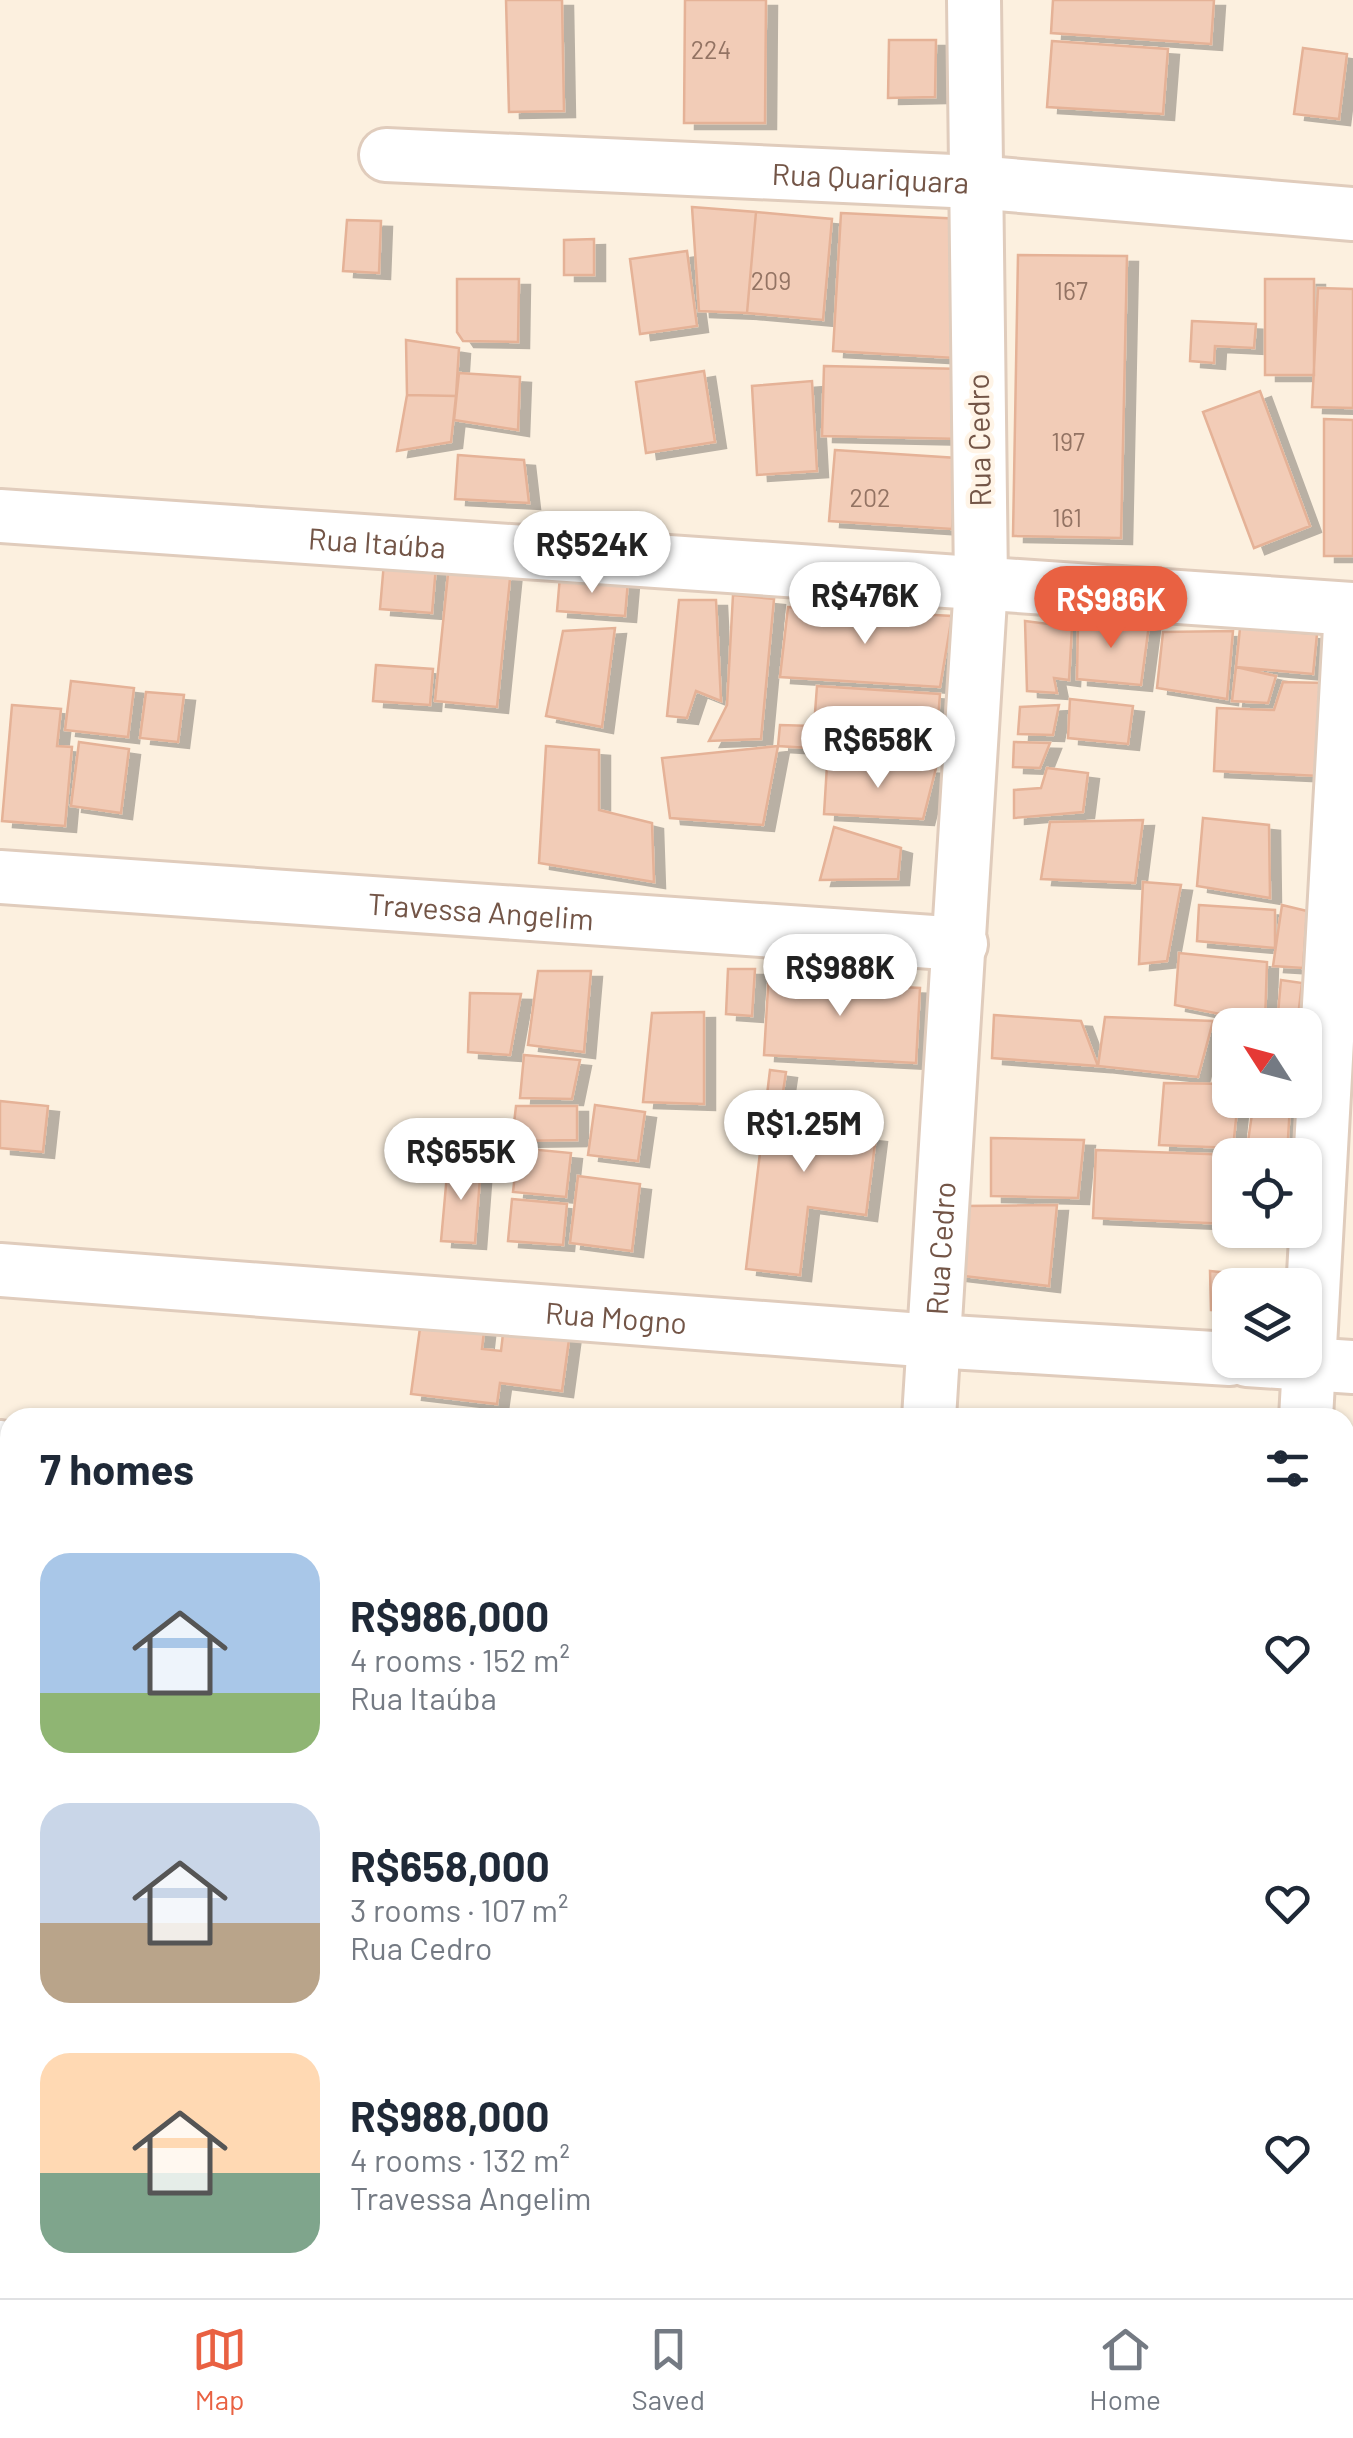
<!DOCTYPE html>
<html lang="en">
<head>
<meta charset="utf-8">
<style>
  body { margin:0; font-family:Barlow,sans-serif; background:#f2f2f3; color:#1f2937; height:100vh; display:flex; flex-direction:column; font-size:38px; white-space:nowrap }
  * { box-sizing:border-box; margin:0 }
  p { font-size:32px; color:#747a83 }
  .icon { flex:none; width:55px; height:55px; fill:none; stroke:currentColor; stroke-width:2; stroke-linecap:round; stroke-linejoin:round }
  .map { position:relative; flex:1; overflow:hidden }
  .sheet { position:absolute; left:0px; top:1408px; width:1355px; height:892px; display:flex; flex-direction:column; background:#fff; border-radius:30px 30px 0 0; box-shadow:0 2px 8px #0004 }
  .sheet>* { flex:none }
  .needle { width:65px; rotate:306deg }
  .tools { position:absolute; left:1212px; top:1008px; display:grid; gap:20px }
  .tools a { display:grid; place-items:center; width:110px; height:110px; border-radius:20px; background:#fff; box-shadow:0 2px 8px #0004; font-size:50px }
  .price { position:absolute; translate:-50% -85px; padding:0 22px; border-radius:35px; background:#fff; color:#222; font-size:32px; line-height:65px; filter:drop-shadow(0 2px 5px #0008) }
  .price::after { content:''; position:absolute; left:50%; top:60px; width:30px; height:22px; margin-left:-15px; background:inherit; clip-path:polygon(0 0,100% 0,50% 100%) }
  .price.selected { background:#e96142; color:#fff }
  ul { padding:0; list-style:none }
  li { display:flex; align-items:center; gap:30px; height:250px; padding:0 40px }
  li span { display:grid; place-items:center; flex:none; width:280px; height:200px; border-radius:30px; color:#555 }
  li>.icon { margin-inline-start:auto }
  span .icon { width:120px; height:120px; fill:#fffc; stroke-width:1 }
  li b { font-size:42px }
  h2 { display:flex; justify-content:space-between; align-items:center; height:120px; padding:0 40px; font-size:42px }
  .tab-bar { display:flex; justify-content:space-around; align-items:center; height:140px; border-top:2px solid #e0e1e3; background:#fff; font-size:28px; color:#747a83 }
  .tab-bar a { display:grid; justify-items:center; gap:5px }
  .tab-bar .selected { color:#e96142 }
  .map>svg:first-child { display:block }
  .building { fill:#f2ccb7; stroke:#e5b297; stroke-width:2.5; filter:url(#shadow) }
  .lines { fill:none; stroke-linecap:round; stroke-linejoin:round }
  .minor-casing { stroke:#e0ccbc; stroke-width:58 }
  .minor { stroke:#fff; stroke-width:52 }
  .labels { text-anchor:middle; dominant-baseline:central; stroke-width:9; stroke-linejoin:round; paint-order:stroke }
  .number-label { font-size:25px; fill:#937363 }
  .street-label { font-size:30px; fill:#735547; stroke:#fff4e6 }
</style>
</head>
<body>
<div class="map">
<svg width="1353" height="2298" viewBox="0 0 1353 2298">
  <defs>
    <filter id="shadow"><feDropShadow dx="11" dy="6" stdDeviation="0" flood-color="#0004"/></filter>
  </defs>
  <rect width="100%" height="100%" fill="#fcf0df"/>
  <path class="building" d="M506,0H562L564,111L509,112Z
    M685,0H766L765,123H684Z
    M1053,0H1214L1211,44L1051,33Z
    M889,40H936L935,97L888,98Z
    M1052,41L1168,49L1163,114L1047,107Z
    M1303,48L1347,54L1339,119L1294,114Z
    M692,207L756,212L747,313L699,311Z
    M756,212L832,219L823,320L747,313Z
    M841,213L963,219L955,358L833,351Z
    M347,220L381,221L379,273L343,271Z
    M594,239V275H564V240Z
    M687,251L697,326L640,334L630,259Z
    M1018,255L1127,256L1121,538L1013,536Z
    M457,279H519L518,342L463,341L457,332Z
    M1265,279H1314V375H1265Z
    M1318,288L1353,289V408L1312,407Z
    M1192,321L1256,324L1254,348L1215,346L1214,363L1190,361Z
    M406,340L459,348L456,396L407,395Z
    M824,366L964,369L963,439L822,436Z
    M704,371L715,442L646,453L636,382Z
    M459,373L520,377L518,430L454,420Z
    M812,381L817,471L757,475L752,386Z
    M1260,391L1310,526L1254,548L1203,412Z
    M407,395L456,396L451,442L397,451Z
    M1324,419L1353,420V556H1324Z
    M835,450L957,458L952,529L829,521Z
    M458,455L524,460L529,503L455,499Z
    M384,562L436,566L432,613L380,609Z
    M449,564L511,569L497,707L435,701Z
    M560,576L628,581L625,616L557,611Z
    M733,595L774,599L761,739L709,741L727,705Z
    M679,600H716L721,701L696,691L687,718L667,716Z
    M788,607L952,616L940,687L780,677Z
    M1078,618L1149,625L1141,685L1077,679Z
    M1025,621L1072,627L1069,680L1054,678L1057,693L1027,691Z
    M615,628L602,727L546,716L563,631Z
    M1240,628L1317,634L1313,674L1236,667Z
    M1233,631L1227,699L1157,688L1163,632Z
    M376,665L433,669L430,705L373,701Z
    M1236,667L1276,676L1268,703L1232,701Z
    M71,681L134,688L128,737L65,730Z
    M1283,682L1325,683L1320,776L1214,771L1217,708L1274,710Z
    M817,686L940,694L935,756L778,746L780,725L814,726Z
    M146,692L184,695L178,742L140,738Z
    M1070,699L1133,706L1128,744L1068,738Z
    M12,705L61,709L57,746L72,747L65,826L2,821Z
    M1059,705L1053,735L1018,734L1020,707Z
    M79,742L129,749L121,813L71,806Z
    M1014,742L1050,743L1040,768L1013,767Z
    M546,746L599,750V810L652,823L654,882L539,863Z
    M778,746L763,825L670,818L662,758Z
    M827,765L936,768L923,819L824,814Z
    M1047,768L1088,773L1083,812L1014,818V790L1041,788Z
    M1203,818L1269,825L1270,898L1197,886Z
    M1143,820L1135,883L1041,879L1050,822Z
    M834,827L901,848L898,879L820,880Z
    M1143,882L1181,885L1167,961L1139,964Z
    M1199,905L1275,910V948L1197,941Z
    M1282,905L1307,911L1303,968L1273,966Z
    M1179,953L1267,962L1265,1023L1175,1005Z
    M728,969H755L752,1016L726,1014Z
    M538,971H591L584,1052L528,1045Z
    M769,971L842,974V984L920,988L916,1063L764,1055Z
    M1281,980L1302,983L1297,1025H1277Z
    M470,993L521,994L510,1055L468,1052Z
    M704,1012V1104L643,1102L652,1013Z
    M994,1015L1081,1021L1098,1066L992,1058Z
    M1105,1017L1213,1021L1198,1077L1098,1066Z
    M524,1055L580,1060L572,1099L520,1098Z
    M770,1070L786,1072L782,1099L858,1108L855,1134L876,1136L866,1215L808,1207L800,1275L746,1269Z
    M1164,1083L1230,1084V1100H1238L1233,1148L1159,1145Z
    M0,1101L48,1106L43,1152L0,1148Z
    M595,1105L645,1112L638,1161L588,1155Z
    M1290,1105L1287,1155H1246L1253,1107Z
    M516,1106H577V1140L512,1141Z
    M991,1138L1084,1140L1078,1198L991,1196Z
    M518,1148L571,1153L566,1197L513,1192Z
    M1096,1150L1235,1155H1230V1224L1093,1218Z
    M448,1163L481,1165L475,1243L441,1241Z
    M578,1176L640,1184L632,1251L570,1243Z
    M512,1199L567,1204L563,1245L508,1241Z
    M1057,1205L1049,1286L955,1275L961,1206Z
    M1210,1271L1271,1277L1270,1285H1230V1311L1211,1310Z
    M423,1306L486,1314L482,1349L501,1351L505,1317L571,1325L562,1391L500,1383L497,1404L411,1394Z
    M1345,1701L1353,1702V1772L1345,1771Z
    M677,2290H752L751,2298H676Z"/>
  <g class="lines">
    <g class="minor-casing">
      <g id="minor">
        <path id="s1" d="M386,155L974,182L1353,214"/>
        <path id="s2" d="M0,516L1353,609"/>
        <path id="s3" d="M0,877L961,944"/>
        <path id="s4" d="M0,1270L934,1341L1230,1359"/>
        <path d="M1247,1360L1353,1367"/>
        <path id="s5" d="M929,1418L981,584L974,0"/>
        <path d="M1306,1418L1351,609"/>
        <path d="M0,1447L10,1452"/>
        <path d="M78,2298V2290"/>
        <path d="M466,2298L467,2290"/>
        <path d="M854,2298L855,2290"/>
        <path d="M1229,2298L1230,2290"/>
      </g>
    </g>
    <use href="#minor" class="minor"/>
  </g>
  <g class="labels">
    <g class="number-label">
      <text x="711" y="49">224</text>
      <text x="771" y="280">209</text>
      <text x="1071" y="290">167</text>
      <text x="1068" y="441">197</text>
      <text x="870" y="497">202</text>
      <text x="1067" y="517">161</text>
    </g>
    <g class="street-label">
      <text stroke="none"><textPath href="#s1" startOffset="485">Rua Quariquara</textPath></text>
      <text transform="translate(978 440) rotate(-91)">Rua Cedro</text>
      <text stroke="none"><textPath href="#s2" startOffset="378">Rua Itaúba</textPath></text>
      <text stroke="none"><textPath href="#s3" startOffset="482">Travessa Angelim</textPath></text>
      <text stroke="none"><textPath href="#s5" startOffset="170">Rua Cedro</textPath></text>
      <text stroke="none"><textPath href="#s4" startOffset="618">Rua Mogno</textPath></text>
    </g>
  </g>
</svg>
<div class="tools">
<a><svg class="needle" viewBox="-14 -14 28 28"><path d="M0-13l5 13h-10z" fill="#e53935"/><path d="M0 13l5-13h-10z" fill="#747a83"/></svg></a>
<a><svg class="icon" aria-label="locate" viewBox="0 0 24 24"><circle cx="12" cy="12" r="6"/><path d="M12 2v4M12 18v4M2 12h4M18 12h4"/></svg></a>
<a><svg class="icon" aria-label="layers" viewBox="0 0 24 24"><path d="M12 4l9 5-9 5-9-5zM3 14l9 5 9-5"/></svg></a>
</div>
<b class="price" style="left:592px;top:596px">R$524K</b>
<b class="price" style="left:865px;top:647px">R$476K</b>
<b class="price selected" style="left:1111px;top:651px">R$986K</b>
<b class="price" style="left:878px;top:791px">R$658K</b>
<b class="price" style="left:840px;top:1019px">R$988K</b>
<b class="price" style="left:804px;top:1175px">R$1.25M</b>
<b class="price" style="left:461px;top:1203px">R$655K</b>
<section class="sheet">
<h2>7 homes<svg class="icon" aria-label="filters" viewBox="0 0 24 24"><path d="M4 7h16M4 17h16"/><circle cx="9" cy="7" r="2"/><circle cx="15" cy="17" r="2"/></svg></h2>
<ul>
<li><span style="background:linear-gradient(#a9c7e8 70%,#8fb573 0)"><svg class="icon" aria-label="home" viewBox="0 0 24 24"><path d="M3 11l9-7 9 7M6 9v11h12V9"/></svg></span><div><b>R$986,000</b><p>4 rooms · 152 m²</p><p>Rua Itaúba</p></div><svg class="icon" aria-label="heart" viewBox="0 0 24 24"><path d="M12 20l-8-8c-3-5 5-10 8-4 3-6 11-1 8 4z"/></svg></li>
<li><span style="background:linear-gradient(#c9d6e8 60%,#b9a48a 0)"><svg class="icon" aria-label="home" viewBox="0 0 24 24"><path d="M3 11l9-7 9 7M6 9v11h12V9"/></svg></span><div><b>R$658,000</b><p>3 rooms · 107 m²</p><p>Rua Cedro</p></div><svg class="icon" aria-label="heart" viewBox="0 0 24 24"><path d="M12 20l-8-8c-3-5 5-10 8-4 3-6 11-1 8 4z"/></svg></li>
<li><span style="background:linear-gradient(#ffd9b3 60%,#7fa58c 0)"><svg class="icon" aria-label="home" viewBox="0 0 24 24"><path d="M3 11l9-7 9 7M6 9v11h12V9"/></svg></span><div><b>R$988,000</b><p>4 rooms · 132 m²</p><p>Travessa Angelim</p></div><svg class="icon" aria-label="heart" viewBox="0 0 24 24"><path d="M12 20l-8-8c-3-5 5-10 8-4 3-6 11-1 8 4z"/></svg></li>
</ul>
</section>
</div>
<nav class="tab-bar">
<a class="selected"><svg class="icon" aria-label="map" viewBox="0 0 24 24"><path d="M3 6l6-2 6 2 6-2v14l-6 2-6-2-6 2zM9 4v14M15 6v14"/></svg>Map</a>
<a><svg class="icon" aria-label="saved" viewBox="0 0 24 24"><path d="M7 4h10v16l-5-4-5 4z"/></svg>Saved</a>
<a><svg class="icon" aria-label="home" viewBox="0 0 24 24"><path d="M3 11l9-7 9 7M6 9v11h12V9"/></svg>Home</a>
</nav>
</body>
</html>
